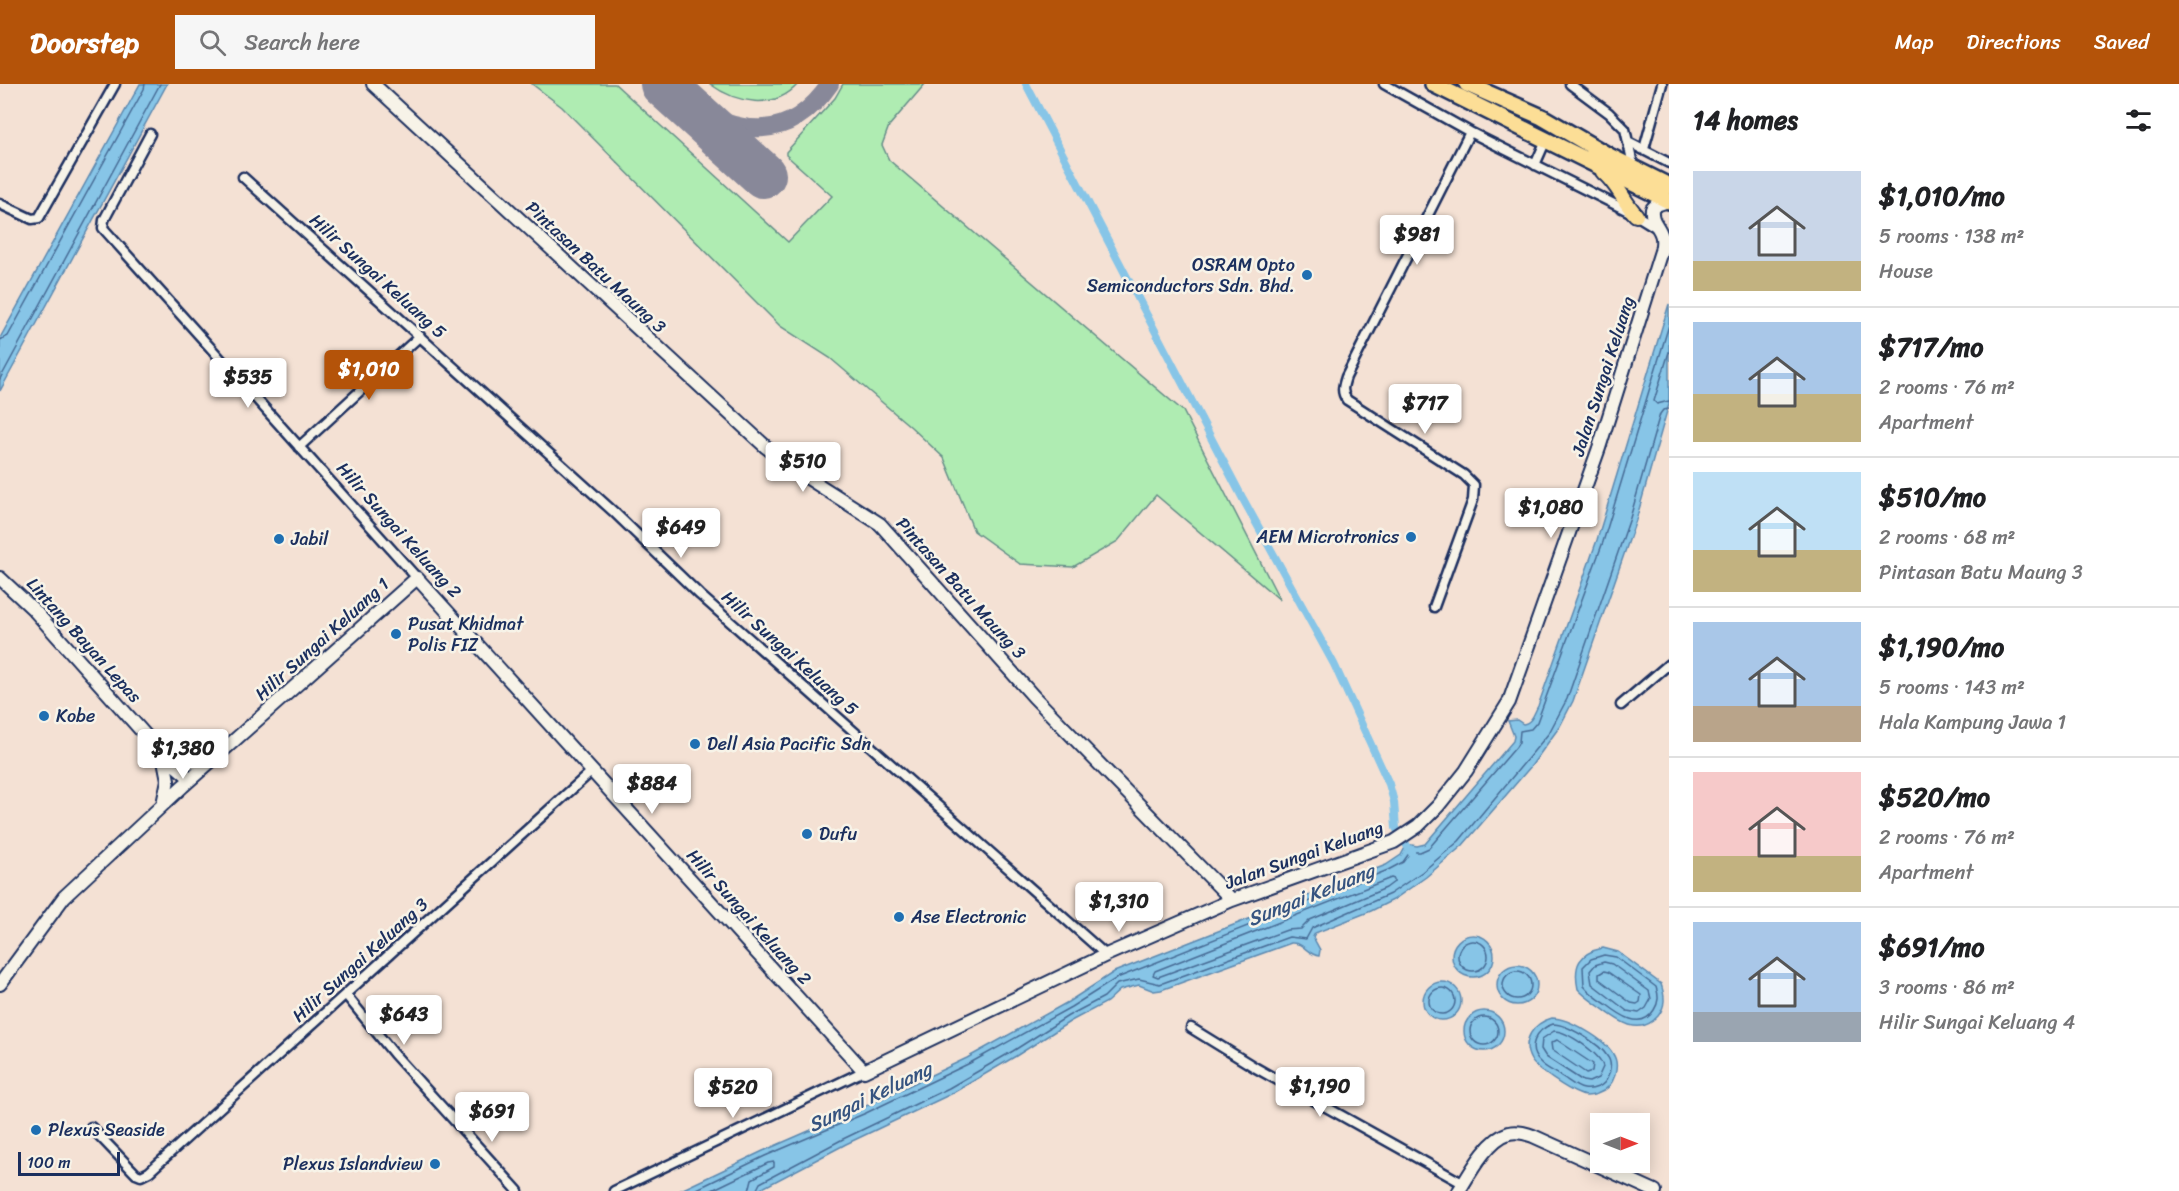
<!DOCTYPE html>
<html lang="en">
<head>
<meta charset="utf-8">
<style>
  body { margin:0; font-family:Sriracha,sans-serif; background:#f6f6f6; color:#202124; height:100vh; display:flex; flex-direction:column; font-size:22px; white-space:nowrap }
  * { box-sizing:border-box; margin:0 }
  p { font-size:20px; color:#757577 }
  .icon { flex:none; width:33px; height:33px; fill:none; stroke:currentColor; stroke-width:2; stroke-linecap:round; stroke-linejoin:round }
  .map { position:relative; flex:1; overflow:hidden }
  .details { display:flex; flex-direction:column; background:#fff; width:510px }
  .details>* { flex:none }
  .needle { width:39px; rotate:90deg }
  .tools { position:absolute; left:1590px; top:1029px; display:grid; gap:12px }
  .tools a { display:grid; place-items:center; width:60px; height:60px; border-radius:0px; background:#fff; box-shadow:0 3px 15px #0003; font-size:30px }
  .scale { position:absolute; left:18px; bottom:15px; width:102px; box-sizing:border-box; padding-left:6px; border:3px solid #1b2f5e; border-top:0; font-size:16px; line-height:21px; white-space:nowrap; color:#1b2f5e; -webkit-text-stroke:4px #f7f3e8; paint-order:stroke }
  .price { position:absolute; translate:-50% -51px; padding:0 14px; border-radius:6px; background:#fff; color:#222; font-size:20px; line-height:39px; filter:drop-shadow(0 2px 3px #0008) }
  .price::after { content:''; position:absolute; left:50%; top:36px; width:18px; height:14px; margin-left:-9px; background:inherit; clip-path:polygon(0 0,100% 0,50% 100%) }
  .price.selected { background:#b45309; color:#fff }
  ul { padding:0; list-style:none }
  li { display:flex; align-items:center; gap:18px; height:150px; padding:0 24px }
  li+li { border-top:2px solid #e0e0e0 }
  li span { display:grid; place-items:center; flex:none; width:168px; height:120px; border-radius:0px; color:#555 }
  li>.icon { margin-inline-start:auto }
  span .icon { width:72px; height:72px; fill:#fffc; stroke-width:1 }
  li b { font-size:26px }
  h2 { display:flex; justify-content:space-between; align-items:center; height:72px; padding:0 24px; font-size:26px }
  header { display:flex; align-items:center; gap:36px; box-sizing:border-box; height:84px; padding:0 30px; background:#b45309; color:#fff }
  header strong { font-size:28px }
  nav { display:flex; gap:33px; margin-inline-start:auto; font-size:21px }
  .search { width:420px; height:54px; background:#f6f6f6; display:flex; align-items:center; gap:15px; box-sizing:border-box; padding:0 21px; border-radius:0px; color:#757577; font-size:22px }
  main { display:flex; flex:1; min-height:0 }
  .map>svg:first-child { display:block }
  .green { fill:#afecb2; stroke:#658e88; stroke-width:1.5 }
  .water { fill:#87c5e7; stroke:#5c89b0; stroke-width:1.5 }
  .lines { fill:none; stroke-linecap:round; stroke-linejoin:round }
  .shore { stroke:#466b95; stroke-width:1.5 }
  .canal { stroke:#87c5e7; stroke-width:8 }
  .taxiway { stroke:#889; stroke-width:18 }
  .runway { stroke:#889; stroke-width:46 }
  .street-casing { stroke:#1b2f5e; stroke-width:13 }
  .secondary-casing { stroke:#1b2f5e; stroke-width:16 }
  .primary-casing { stroke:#1b2f5e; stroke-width:18 }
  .highway-casing { stroke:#1b2f5e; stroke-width:20 }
  .street { stroke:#f7f3e8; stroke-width:8 }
  .secondary { stroke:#f7f3e8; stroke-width:12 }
  .primary { stroke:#fcde96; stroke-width:14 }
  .highway { stroke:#fcde96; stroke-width:15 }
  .poi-dot { fill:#1f6fb2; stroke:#f7f3e8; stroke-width:2 }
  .labels { text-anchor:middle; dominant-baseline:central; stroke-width:5; stroke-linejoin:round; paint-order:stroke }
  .poi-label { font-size:18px; fill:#1b2f5e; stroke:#f7f3e8; text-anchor:start }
  .street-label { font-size:18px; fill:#1b2f5e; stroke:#f7f3e8 }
  .water-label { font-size:20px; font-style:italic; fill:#365480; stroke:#f7f3e8 }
</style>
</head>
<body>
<header>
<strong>Doorstep</strong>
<div class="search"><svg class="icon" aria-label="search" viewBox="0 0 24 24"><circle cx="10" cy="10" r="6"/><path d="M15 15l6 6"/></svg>Search here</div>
<nav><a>Map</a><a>Directions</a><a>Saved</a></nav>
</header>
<main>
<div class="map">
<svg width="1669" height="1107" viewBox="0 0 1669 1107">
  <rect width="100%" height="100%" fill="#f4e1d4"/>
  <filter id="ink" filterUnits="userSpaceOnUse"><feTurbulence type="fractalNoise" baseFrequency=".0167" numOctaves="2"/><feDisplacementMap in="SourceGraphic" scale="12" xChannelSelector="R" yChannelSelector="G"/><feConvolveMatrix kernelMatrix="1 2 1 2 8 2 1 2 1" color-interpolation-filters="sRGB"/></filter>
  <g filter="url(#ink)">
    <path class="green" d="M532,0H615L788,158L832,112L786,71V68L835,14L843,0H925L889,42L882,61L889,76L1183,327L1280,516L1156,411L1118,457L1073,483L1020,480L974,447L944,374L911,343L830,274L780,242L562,23Z
      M710,0H798C774,27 736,19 710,0Z"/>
    <path class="water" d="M140,0H167L0,307V254Z
      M1669,220V320L1636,436L1573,617L1560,642L1532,681L1463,761L1426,793L1393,816L1371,827L1315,849L1313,853L1320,866L1319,872C1307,871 1304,858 1291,859L1161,906L1154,907L1139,901L1120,906L1107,918L1071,937L1016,972L951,1010L846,1060L757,1107H679L763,1067L864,1023L967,974L1068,918L1114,888L1386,781L1401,771L1407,760L1417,762L1425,760L1513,657L1514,652L1508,637L1517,636L1523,640C1532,639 1534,629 1538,622L1597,456Z
      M1452 872a21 21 0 1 1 42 0a21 21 0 1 1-42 0Z
      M1603,864L1618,868L1661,900C1665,912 1666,922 1658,932C1639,954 1617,936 1600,923C1592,917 1584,912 1578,905C1573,881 1579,869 1603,864Z
      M1497 901a20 20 0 1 1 40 0a20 20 0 1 1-40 0Z
      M1423 917a19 19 0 1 1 38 0a19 19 0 1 1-38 0Z
      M1464 947a20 20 0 1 1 40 0a20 20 0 1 1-40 0Z
      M1552,934C1568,934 1605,955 1613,970C1617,976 1617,984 1615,991C1612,1001 1606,1007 1597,1010C1591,1012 1584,1013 1579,1010C1568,1006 1536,985 1531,976C1520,956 1534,939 1552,934Z"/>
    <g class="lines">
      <path class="shore" d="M0,256L8,252L144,5L145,0
        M1669,268L1654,317L1657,320L1669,317
        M0,295L160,0
        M1391,794L1394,795V798L1386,804L1310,836L1301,845L1287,846L1158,893L1153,891L1155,887Z
        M1458 872a15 15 0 1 1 30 0a15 15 0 1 1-30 0Z
        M1604,871L1616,873L1656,903C1659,912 1659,918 1654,926C1641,947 1620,931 1606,920C1598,915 1590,909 1584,902L1583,883L1591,875Z
        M1604,878L1612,880L1649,907L1651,915L1646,924L1639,929L1627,927L1592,900L1590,887L1595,881Z
        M1503 901a14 14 0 1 1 28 0a14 14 0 1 1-28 0Z
        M1604,887L1608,888L1641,911L1640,918L1637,920L1631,919L1599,895V890Z
        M1429 917a13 13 0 1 1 26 0a13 13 0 1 1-26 0Z
        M1470 947a14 14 0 1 1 28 0a14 14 0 1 1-28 0Z
        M1553,940C1567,940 1600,960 1607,972C1611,977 1611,984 1609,990C1607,996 1604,1001 1598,1003C1593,1005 1589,1006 1584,1005C1577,1004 1570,998 1564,994C1557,989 1547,985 1541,979C1525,965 1536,945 1553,940Z
        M1554,947C1567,947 1601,970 1603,983L1598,994L1589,998L1583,997L1546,973L1541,965L1542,955Z
        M1557,956L1593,980L1592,987L1586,989L1552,966L1551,959Z
        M693,1107L765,1072L866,1029L970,979L1071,923L1117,894L1388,786L1403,778L1410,768H1420L1429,764L1516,663L1519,658L1520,647L1531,645L1537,638L1603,458L1669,241
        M710,1107L768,1079L774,1078V1083L752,1095L749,1107
        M756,1107L760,1099L843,1055L949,1004L1013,967L1068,932L1104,913L1117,900L1139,895L1160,900L1289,853L1306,855L1312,844L1390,810L1422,788L1459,757L1549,649L1567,615L1630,434L1660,330L1663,326L1669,325"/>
      <path class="canal" d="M1026,0L1243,415L1334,580L1389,700L1394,718L1396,744L1411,768"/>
      <path class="taxiway" d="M682,18C738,51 788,61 830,0"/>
      <path class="runway" d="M663,0L763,91"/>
      <g class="street-casing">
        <path id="street" d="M1384,0L1470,48L1636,131L1657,144
          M1570,0L1609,29L1625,45L1634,85
          M150,50L104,136L103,144L417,494
          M1630,59L1669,79
          M1644,65L1662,0
          M1535,81L1546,56
          M243,93L615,429L700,511L1106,871
          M0,120L32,135L39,134L115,0
          M299,363L420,252
          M1434,523L1473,416L1474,401L1464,391L1347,316C1341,308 1343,302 1346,293L1470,48
          M1621,621L1669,580
          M346,911L394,970L518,1107
          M1191,944L1256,984L1464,1100
          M91,1043L136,1090L141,1092L149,1088L592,687
          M614,1107L864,987"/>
      </g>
      <g class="secondary-casing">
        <path id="secondary" d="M373,0L766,363L797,387L880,440L1034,613L1232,816
          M0,494L33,525L163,671L191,695
          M170,673L186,678L209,679
          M163,720L168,696L163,671
          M0,900L64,813L183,702L417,494L864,987L1106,871L1232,816L1394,758L1418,742L1438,722L1466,687L1509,618L1599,364L1661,167C1667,143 1650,143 1652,125L1656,121L1668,117
          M1459,1107C1470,1089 1488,1055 1509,1049C1517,1047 1525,1049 1533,1052L1655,1107"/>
      </g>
      <g class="primary-casing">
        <path id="primary" d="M1603,88C1618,100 1623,117 1636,131"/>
      </g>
      <g class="highway-casing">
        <path id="highway" d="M1433,0L1669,117
          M1467,0L1542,33L1609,72L1669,102"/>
      </g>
      <use href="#street" class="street"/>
      <use href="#secondary" class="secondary"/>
      <use href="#primary" class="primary"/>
      <use href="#highway" class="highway"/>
    </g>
  </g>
  <g class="poi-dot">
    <circle cx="1307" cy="191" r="6"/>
    <circle cx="1411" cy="453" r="6"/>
    <circle cx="279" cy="455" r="6"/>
    <circle cx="396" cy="550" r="6"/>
    <circle cx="44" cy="632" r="6"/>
    <circle cx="695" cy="660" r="6"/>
    <circle cx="807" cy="750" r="6"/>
    <circle cx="899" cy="833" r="6"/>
    <circle cx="36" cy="1046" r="6"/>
    <circle cx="435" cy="1080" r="6"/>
  </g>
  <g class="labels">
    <g class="poi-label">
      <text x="1295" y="181" text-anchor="end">OSRAM Opto<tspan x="1295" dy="21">Semiconductors Sdn. Bhd.</tspan></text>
      <text x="1399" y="453" text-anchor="end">AEM Microtronics</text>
      <text x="291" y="455">Jabil</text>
      <text x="408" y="540">Pusat Khidmat<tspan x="408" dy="21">Polis FIZ</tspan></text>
      <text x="56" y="632">Kobe</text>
      <text x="707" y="660">Dell Asia Pacific Sdn</text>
      <text x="819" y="750">Dufu</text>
      <text x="911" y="833">Ase Electronic</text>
      <text x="48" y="1046">Plexus Seaside</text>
      <text x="423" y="1080" text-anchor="end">Plexus Islandview</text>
    </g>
    <g class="street-label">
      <text transform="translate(596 183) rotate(43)">Pintasan Batu Maung 3</text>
      <text transform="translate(378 192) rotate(42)">Hilir Sungai Keluang 5</text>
      <text transform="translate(1603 292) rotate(-72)">Jalan Sungai Keluang</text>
      <text transform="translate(399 446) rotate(48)">Hilir Sungai Keluang 2</text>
      <text transform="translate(961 504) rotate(48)">Pintasan Batu Maung 3</text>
      <text transform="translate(322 555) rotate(-42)">Hilir Sungai Keluang 1</text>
      <text transform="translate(84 556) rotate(48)">Lintang Bayan Lepas</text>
      <text transform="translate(790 569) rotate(42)">Hilir Sungai Keluang 5</text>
      <text transform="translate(1304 771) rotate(-20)">Jalan Sungai Keluang</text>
      <text transform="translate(749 833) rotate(48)">Hilir Sungai Keluang 2</text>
      <text transform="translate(360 876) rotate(-42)">Hilir Sungai Keluang 3</text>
    </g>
    <g class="water-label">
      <text transform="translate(1311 811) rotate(-22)">Sungai Keluang</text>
      <text transform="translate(870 1013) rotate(-26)">Sungai Keluang</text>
    </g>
  </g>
</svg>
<div class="tools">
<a><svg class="needle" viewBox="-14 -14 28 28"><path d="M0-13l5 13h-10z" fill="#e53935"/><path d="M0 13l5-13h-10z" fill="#757577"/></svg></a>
</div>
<div class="scale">100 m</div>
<b class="price" style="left:1417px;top:182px">$981</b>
<b class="price selected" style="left:369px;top:317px">$1,010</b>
<b class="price" style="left:248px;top:325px">$535</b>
<b class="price" style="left:1425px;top:351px">$717</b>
<b class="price" style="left:803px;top:409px">$510</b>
<b class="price" style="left:1551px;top:455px">$1,080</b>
<b class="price" style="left:681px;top:475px">$649</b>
<b class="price" style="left:183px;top:696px">$1,380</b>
<b class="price" style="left:652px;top:731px">$884</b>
<b class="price" style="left:1119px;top:849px">$1,310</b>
<b class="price" style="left:404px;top:962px">$643</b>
<b class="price" style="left:1320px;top:1034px">$1,190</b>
<b class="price" style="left:733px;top:1035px">$520</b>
<b class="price" style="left:492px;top:1059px">$691</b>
</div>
<section class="details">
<h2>14 homes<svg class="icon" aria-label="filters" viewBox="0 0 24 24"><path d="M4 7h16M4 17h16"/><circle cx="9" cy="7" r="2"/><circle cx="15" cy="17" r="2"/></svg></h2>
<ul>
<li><span style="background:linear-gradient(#c9d6e8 75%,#c2b280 0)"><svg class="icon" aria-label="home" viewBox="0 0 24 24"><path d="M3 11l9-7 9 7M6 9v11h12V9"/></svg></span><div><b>$1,010/mo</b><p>5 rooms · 138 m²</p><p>House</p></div></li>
<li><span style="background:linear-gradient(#a9c7e8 60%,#c2b280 0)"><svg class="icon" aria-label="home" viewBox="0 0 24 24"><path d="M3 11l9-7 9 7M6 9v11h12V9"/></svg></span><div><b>$717/mo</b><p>2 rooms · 76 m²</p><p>Apartment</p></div></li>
<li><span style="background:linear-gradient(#bfe0f5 65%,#c2b280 0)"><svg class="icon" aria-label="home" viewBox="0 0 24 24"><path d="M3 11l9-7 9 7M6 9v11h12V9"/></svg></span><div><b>$510/mo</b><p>2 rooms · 68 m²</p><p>Pintasan Batu Maung 3</p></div></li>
<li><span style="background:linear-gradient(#a9c7e8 70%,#b9a48a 0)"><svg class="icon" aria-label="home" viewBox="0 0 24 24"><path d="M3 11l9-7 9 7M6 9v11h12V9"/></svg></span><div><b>$1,190/mo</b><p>5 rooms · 143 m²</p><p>Hala Kampung Jawa 1</p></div></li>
<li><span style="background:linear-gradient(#f6c9c9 70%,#c2b280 0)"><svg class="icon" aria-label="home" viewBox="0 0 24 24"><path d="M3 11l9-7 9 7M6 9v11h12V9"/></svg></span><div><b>$520/mo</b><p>2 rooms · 76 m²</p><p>Apartment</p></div></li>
<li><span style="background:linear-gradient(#a9c7e8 75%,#9aa5b1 0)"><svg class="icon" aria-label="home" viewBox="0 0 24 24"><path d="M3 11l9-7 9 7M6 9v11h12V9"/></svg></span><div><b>$691/mo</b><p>3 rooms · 86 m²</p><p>Hilir Sungai Keluang 4</p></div></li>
</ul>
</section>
</main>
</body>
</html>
